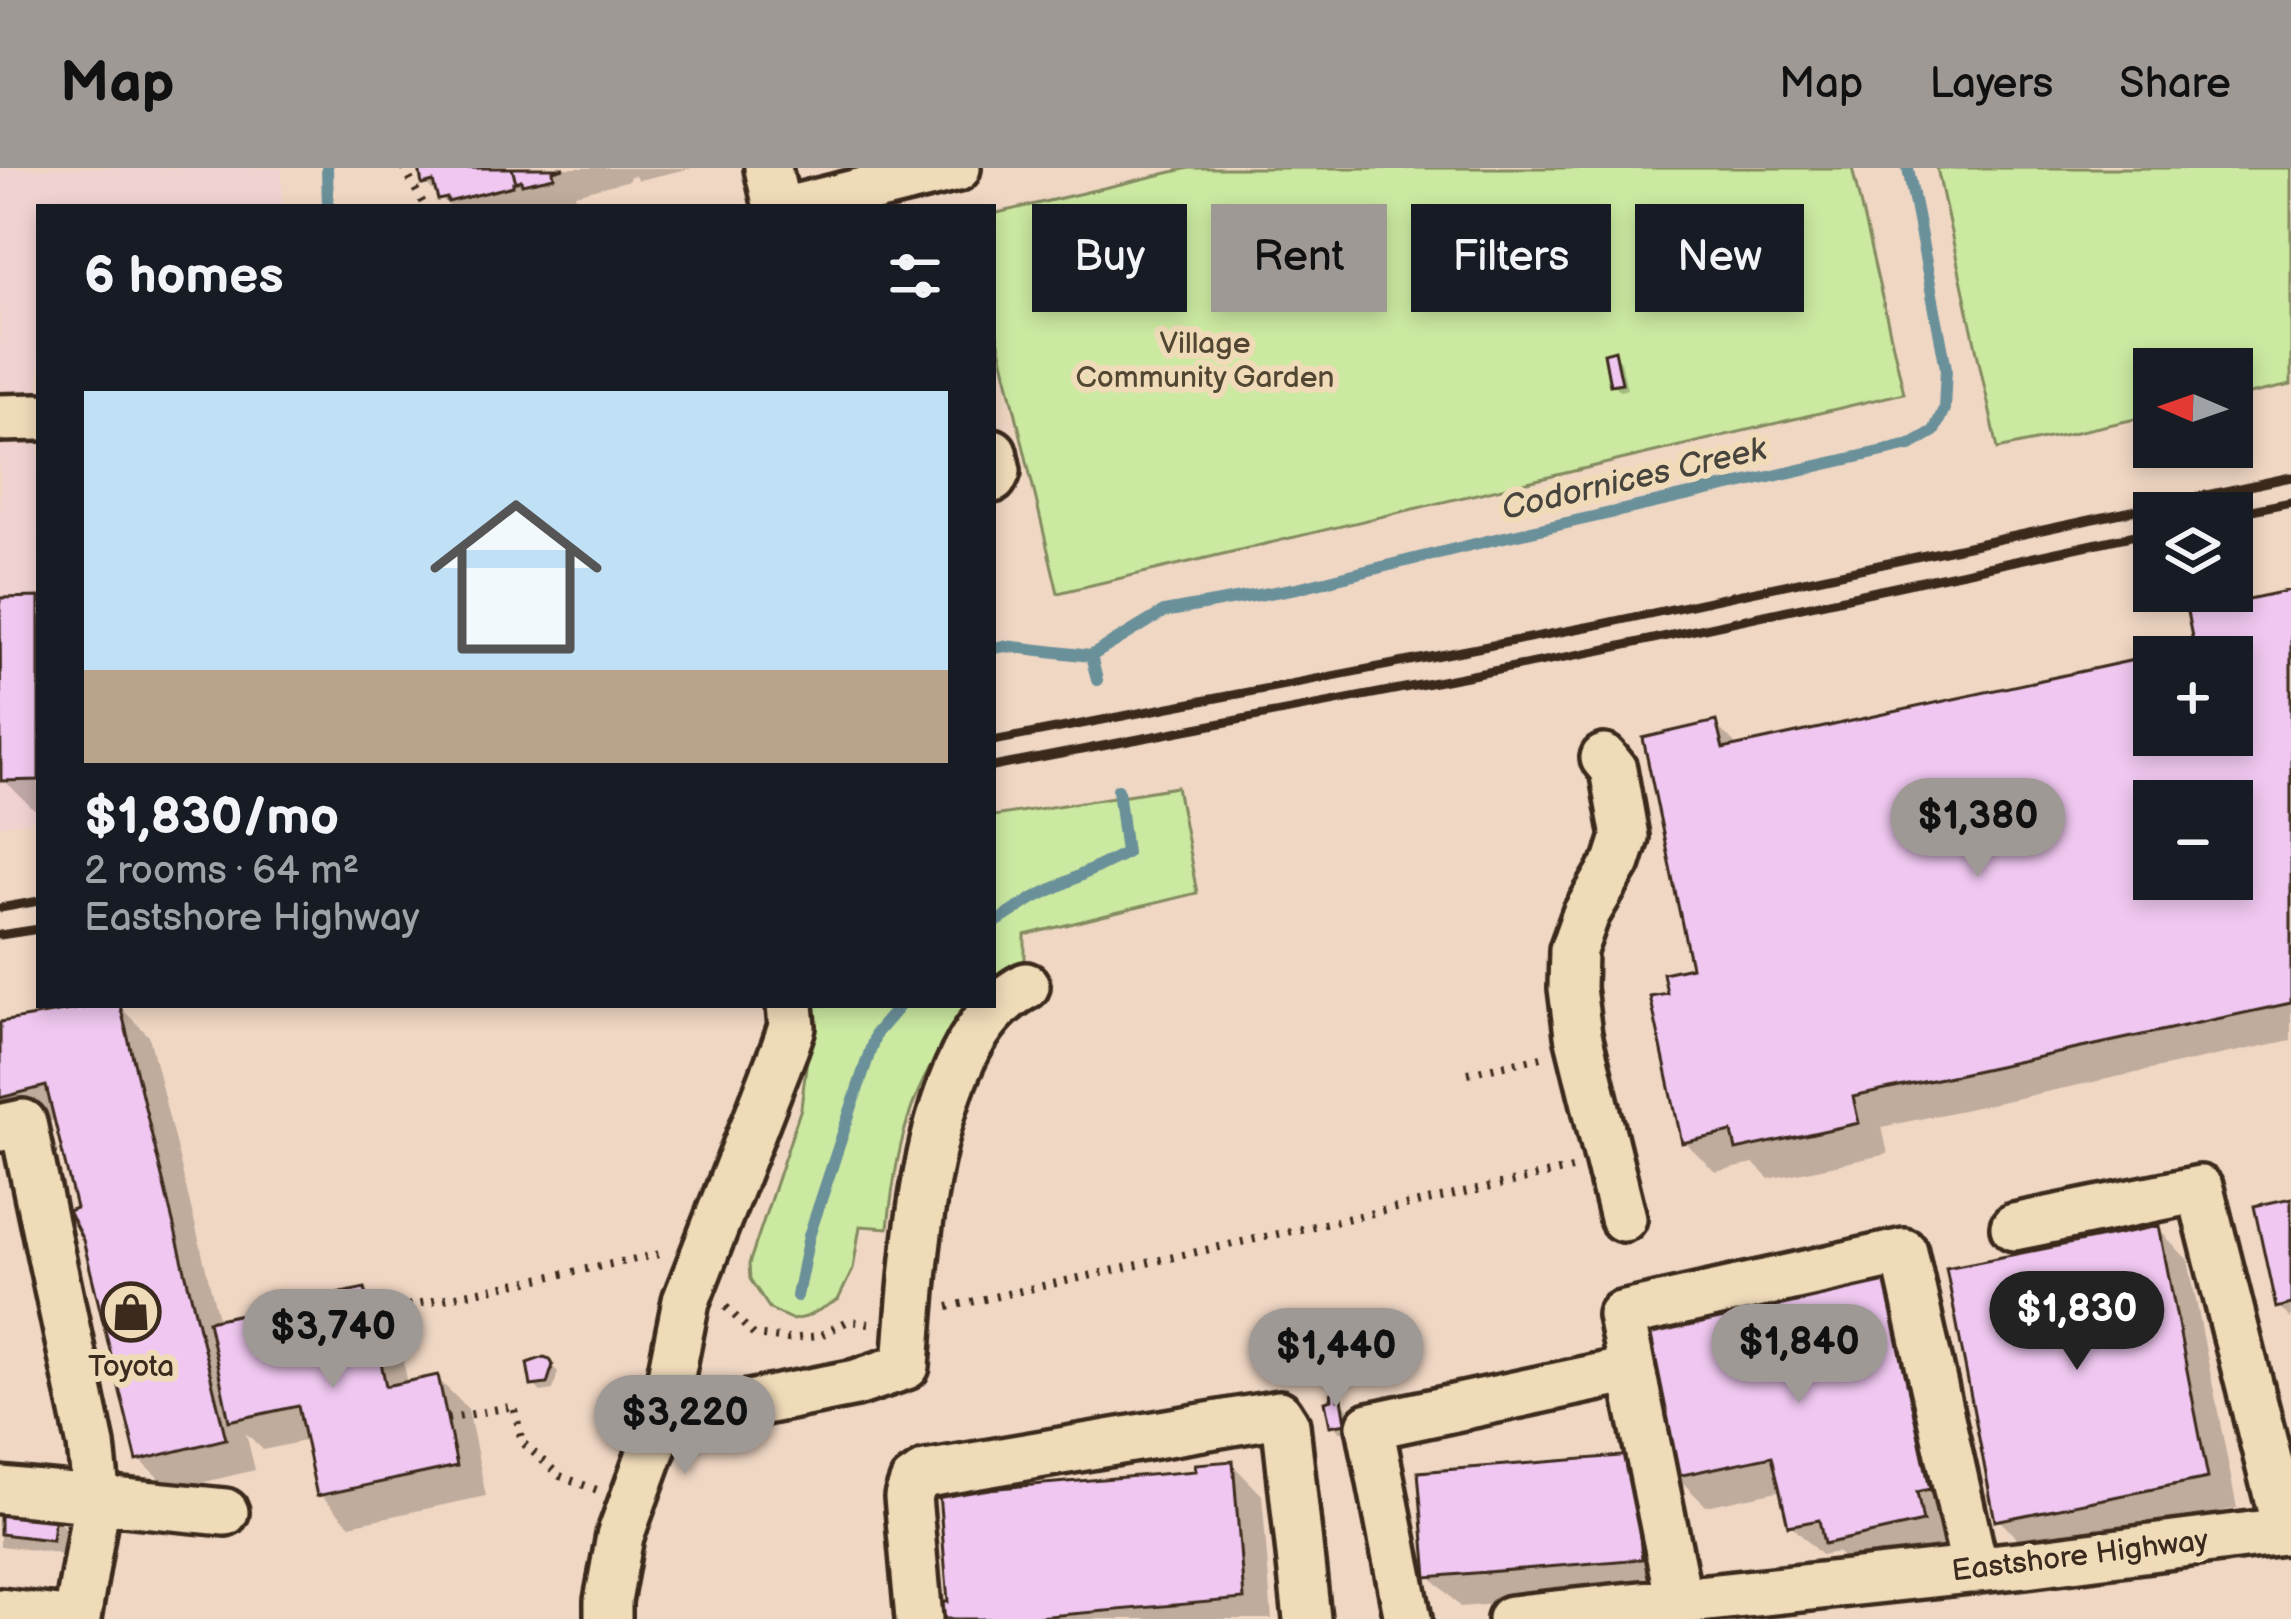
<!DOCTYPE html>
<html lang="en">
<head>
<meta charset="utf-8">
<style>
  body { margin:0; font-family:"Balsamiq Sans",sans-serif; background:#242831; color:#f1f3f6; height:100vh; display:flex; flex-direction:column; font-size:45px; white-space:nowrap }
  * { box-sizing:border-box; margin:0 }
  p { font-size:39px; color:#9ea1a6 }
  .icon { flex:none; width:66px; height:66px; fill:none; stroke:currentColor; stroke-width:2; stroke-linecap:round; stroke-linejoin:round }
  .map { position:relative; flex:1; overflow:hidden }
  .details { position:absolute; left:36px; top:36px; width:960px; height:804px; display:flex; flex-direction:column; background:#171b24; border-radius:0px; box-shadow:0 6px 18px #0003 }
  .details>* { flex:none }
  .banner { position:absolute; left:1032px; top:36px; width:1077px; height:108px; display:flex; gap:24px }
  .needle { width:78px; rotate:272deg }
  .fabs { position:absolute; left:2133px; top:180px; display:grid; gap:24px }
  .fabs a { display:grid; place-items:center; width:120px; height:120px; border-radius:0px; background:#171b24; box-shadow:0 6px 18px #0003; font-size:60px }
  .price { position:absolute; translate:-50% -102px; padding:0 27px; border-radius:42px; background:#9f9995; color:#111; font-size:39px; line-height:78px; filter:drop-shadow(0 3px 6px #0008) }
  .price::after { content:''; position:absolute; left:50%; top:72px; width:36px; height:27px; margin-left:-18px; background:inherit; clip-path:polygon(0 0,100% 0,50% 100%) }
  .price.selected { background:#222; color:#fff }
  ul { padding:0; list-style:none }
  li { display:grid; align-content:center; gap:24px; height:636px; padding:0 48px }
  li+li { border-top:3px solid #363941 }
  li span { display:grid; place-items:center; height:372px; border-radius:0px; color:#555 }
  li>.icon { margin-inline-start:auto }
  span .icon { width:216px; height:216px; fill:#fffc; stroke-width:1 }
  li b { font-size:51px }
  h2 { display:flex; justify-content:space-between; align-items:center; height:144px; padding:0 48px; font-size:51px }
  .tag { padding:0 42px; border-radius:0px; background:#171b24; box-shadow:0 6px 18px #0003; font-size:42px; line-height:108px }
  .tag.selected { background:#9f9995; color:#111 }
  header { display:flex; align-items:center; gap:72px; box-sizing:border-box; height:168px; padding:0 60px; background:#9f9995; color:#111 }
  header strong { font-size:57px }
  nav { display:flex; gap:66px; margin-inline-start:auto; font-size:42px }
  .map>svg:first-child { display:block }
  .built { fill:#f0d2d1 }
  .green { fill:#cbe9a1; stroke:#838a60; stroke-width:3 }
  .shadow { fill:#0003; fill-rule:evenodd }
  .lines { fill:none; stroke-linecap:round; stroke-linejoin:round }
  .stream { stroke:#6a9099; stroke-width:12 }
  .building { fill:#efc7f0; stroke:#3b2a1e; stroke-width:3; fill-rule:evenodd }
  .minor-casing { stroke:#3b2a1e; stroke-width:54 }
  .path { stroke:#3b2a1e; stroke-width:8; stroke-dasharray:3 9; stroke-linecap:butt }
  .minor { stroke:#f0dbb9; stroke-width:45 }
  .rail { stroke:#3b2a1e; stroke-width:9 }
  .labels { text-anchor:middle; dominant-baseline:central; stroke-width:12; stroke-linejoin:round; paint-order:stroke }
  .park-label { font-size:30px; fill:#514732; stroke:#f0dbb9 }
  .poi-label { font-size:30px; fill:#3b2a1e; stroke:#f0dbb9 }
  .street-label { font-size:30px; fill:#3b2a1e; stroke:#f0dbb9 }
  .water-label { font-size:33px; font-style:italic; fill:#47443d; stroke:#f0dbb9 }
</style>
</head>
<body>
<header>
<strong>Map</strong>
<nav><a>Map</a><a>Layers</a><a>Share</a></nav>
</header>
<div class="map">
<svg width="2291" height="1451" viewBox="0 0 2291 1451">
  <rect width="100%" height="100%" fill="#f0d7c4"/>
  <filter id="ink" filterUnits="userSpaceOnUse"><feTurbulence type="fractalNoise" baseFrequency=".00833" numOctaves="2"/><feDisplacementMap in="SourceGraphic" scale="24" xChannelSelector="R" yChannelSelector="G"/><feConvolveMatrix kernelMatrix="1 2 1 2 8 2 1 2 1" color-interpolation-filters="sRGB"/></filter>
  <g filter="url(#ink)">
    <path class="built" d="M0,0H282V39H39V651L0,658Z"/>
    <path class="green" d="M1189,0H1852L1904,225L1058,425L993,149V46Z
      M1937,0H2291V217L2232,230V201H2154V247L1998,281Z
      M1177,619L1197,725L1025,767V804L993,822V648Z
      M807,837H977C913,903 897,970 888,1060L860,1058L853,1101L838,1132L806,1149L793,1152L770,1141L750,1111L749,1096L801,940L810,866Z"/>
    <path class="shadow" d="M422,0H692L639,12L634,7L629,9L630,12L575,26L576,32L548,38L545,35L535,39H450L425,15Z
      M1614,186L1621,193L1627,221L1620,223L1613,216Z
      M2291,425V872L1882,959L1888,986L1769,1011L1754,996L1715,1004L1685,974L1671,827L1695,801L1716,557L1739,580L2154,491V567H2232V489H2163L2198,482ZM2154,633H2232V711H2154Z
      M39,432V642H34L4,612L0,433Z
      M118,837L149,868L219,1154L364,1123L395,1154L408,1216L437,1210L468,1241L486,1328L350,1357L320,1326L309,1272L263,1282L246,1265L255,1302L171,1322L140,1292L57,952L45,954L47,957L22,962L0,940V857Z
      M2291,1033V1151L2278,1138Z
      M2158,1061L2188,1092L2237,1340L2029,1382L1998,1351Z
      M1884,1114L1915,1145L1952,1384L1858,1405L1837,1384L1821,1387L1791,1357L1783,1322L1706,1338L1676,1308Z
      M547,1192L558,1204L553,1222L541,1224L534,1217Z
      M1341,1233L1348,1240L1352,1262L1340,1264L1333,1257Z
      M1632,1290L1671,1421L1460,1439L1430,1408Z
      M1232,1296L1262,1327L1272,1451H941L951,1437L1199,1306Z
      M0,1342L53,1348L69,1364L67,1386L0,1378Z"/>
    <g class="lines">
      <path class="stream" d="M327,0L328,39
        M993,480L1005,478L1091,488L1097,512
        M1091,488L1164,444L1297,420L1487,373L1910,277L1934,263L1944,241L1946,200L1908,0
        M993,756L1032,731L1126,685L1118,621
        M797,1128L809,1068L876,865L900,837"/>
    </g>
    <path class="building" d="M419,0H512L516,14H513V18L448,34L447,30L438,32L433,14L422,17Z
      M512,0H564L553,3L554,9L522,16L521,12L516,14Z
      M1615,182L1622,215L1610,217L1604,185Z
      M2291,422V835L1853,929L1859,955L1736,982L1732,964L1682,975L1650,828L1667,825L1663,805L1691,799L1643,570L1716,553L1723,581L2194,479L2187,444ZM2154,489H2232V567H2154ZM2154,633H2232V711H2154Z
      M39,429V612L1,613L0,430Z
      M99,837H120L226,1271L137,1293L83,1072L68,1043L76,1040L46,918L0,930V854Z
      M2291,1030V1136L2276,1140L2254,1038Z
      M2159,1058L2208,1310L1995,1353L1946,1100Z
      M1885,1111L1930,1321L1917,1324L1923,1354L1824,1376L1819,1352L1788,1358L1772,1288L1673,1309L1641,1163Z
      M365,1120L386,1218L438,1207L457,1298L317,1328L298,1238L229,1253L208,1153Z
      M544,1189L550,1191L553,1197L547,1216L531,1218L527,1195Z
      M1337,1224L1338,1231L1342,1230L1346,1255L1330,1258L1325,1233L1332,1231L1331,1225Z
      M1633,1287L1642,1391L1427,1409L1418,1304Z
      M1233,1293L1244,1431L1014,1451H938V1434H948L939,1325L1196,1303L1195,1296Z
      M0,1339L55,1345L52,1372L0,1366Z"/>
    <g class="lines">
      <g class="minor-casing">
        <path id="minor" d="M768,0L777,39
          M798,39L957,0
          M0,250L39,249
          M993,284L997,303L993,311
          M1604,590L1613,601L1625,669L1617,694L1586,746L1573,782L1572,820L1578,867L1623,1050
          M0,960L23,955L91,1277L97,1332L77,1451
          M2014,1059L2200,1021L2286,1363
          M1632,1202L1679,1433
          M662,1253L856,1215L906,1198C914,1095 924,869 1026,818
          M0,1322L225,1344
          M0,1444L58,1451
          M608,1451V1433L620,1368L662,1253L686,1133L785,879L792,859L790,837
          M919,1451L908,1329L913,1315L926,1306L1279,1246L1286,1257L1307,1451
          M1408,1451L1370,1258L1632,1202L1621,1147L1904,1084L1975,1402
          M1511,1451L2026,1396L2291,1362"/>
      </g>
      <path class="path" d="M404,0L425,39
        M1468,905L1542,889
        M726,1139L754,1167L788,1171L819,1168L848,1153L869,1155
        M948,1139L1572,1001
        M397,1140L660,1086
        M447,1251L514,1238L522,1274L560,1308L597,1322"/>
      <use href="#minor" class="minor"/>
      <path class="rail" d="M2232,346L2291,334
        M993,573L1597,457L2291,309
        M993,599L1602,482L2154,363
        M0,740L39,733
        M0,767L39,761"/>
    </g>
  </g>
  <defs>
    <g id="shop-ring" transform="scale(3)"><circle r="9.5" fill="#f0dbb9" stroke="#3b2a1e" stroke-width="1.5"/><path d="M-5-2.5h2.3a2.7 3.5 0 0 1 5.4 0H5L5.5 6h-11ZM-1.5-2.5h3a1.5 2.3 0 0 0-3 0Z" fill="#3b2a1e"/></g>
  </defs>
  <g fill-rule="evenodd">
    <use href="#shop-ring" x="131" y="1144"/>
  </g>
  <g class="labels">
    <g class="park-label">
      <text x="1205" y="176">Village<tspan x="1205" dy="34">Community Garden</tspan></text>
    </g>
    <g class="poi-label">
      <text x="131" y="1199">Toyota</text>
    </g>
    <g class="street-label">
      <text transform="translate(2080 1388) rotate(-7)">Eastshore Highway</text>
    </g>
    <g class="water-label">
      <text transform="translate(1634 311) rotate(-13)">Codornices Creek</text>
    </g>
  </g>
</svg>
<div class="fabs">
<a><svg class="needle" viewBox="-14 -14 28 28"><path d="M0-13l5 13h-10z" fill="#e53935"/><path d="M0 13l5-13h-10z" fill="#9ea1a6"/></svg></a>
<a><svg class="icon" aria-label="layers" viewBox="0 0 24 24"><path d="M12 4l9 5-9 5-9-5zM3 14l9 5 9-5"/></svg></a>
<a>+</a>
<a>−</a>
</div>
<b class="price" style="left:1978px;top:712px">$1,380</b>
<b class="price selected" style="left:2077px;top:1205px">$1,830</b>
<b class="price" style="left:333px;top:1223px">$3,740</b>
<b class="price" style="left:1799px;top:1238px">$1,840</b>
<b class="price" style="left:1336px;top:1242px">$1,440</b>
<b class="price" style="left:685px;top:1309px">$3,220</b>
<div class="banner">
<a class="tag">Buy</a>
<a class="tag selected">Rent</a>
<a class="tag">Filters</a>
<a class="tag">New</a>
</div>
<section class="details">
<h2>6 homes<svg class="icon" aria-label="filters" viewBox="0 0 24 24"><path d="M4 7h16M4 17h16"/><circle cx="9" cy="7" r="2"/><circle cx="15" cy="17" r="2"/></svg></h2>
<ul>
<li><span style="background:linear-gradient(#bfe0f5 75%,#b9a48a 0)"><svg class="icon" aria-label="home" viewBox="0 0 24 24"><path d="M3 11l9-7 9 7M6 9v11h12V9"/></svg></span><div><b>$1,830/mo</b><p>2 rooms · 64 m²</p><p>Eastshore Highway</p></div></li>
</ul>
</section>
</div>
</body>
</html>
